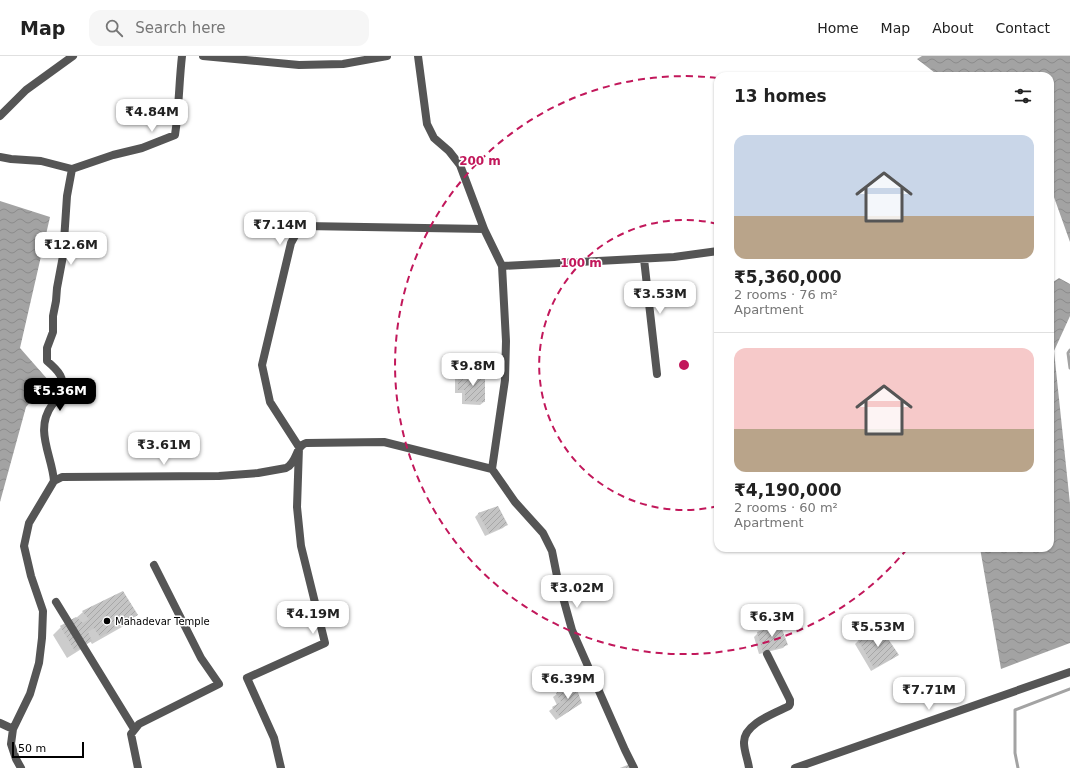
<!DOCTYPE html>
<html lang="en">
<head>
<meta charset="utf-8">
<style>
  body { margin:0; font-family:"DejaVu Sans",sans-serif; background:#f6f6f6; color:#222; height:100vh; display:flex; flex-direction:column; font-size:15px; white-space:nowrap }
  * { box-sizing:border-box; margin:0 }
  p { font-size:13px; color:#767676 }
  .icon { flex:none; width:22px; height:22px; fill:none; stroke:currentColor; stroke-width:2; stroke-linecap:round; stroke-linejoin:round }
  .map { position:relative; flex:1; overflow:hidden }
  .details { position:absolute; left:714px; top:16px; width:340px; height:480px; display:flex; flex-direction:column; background:#fff; border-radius:12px; box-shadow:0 1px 3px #0004 }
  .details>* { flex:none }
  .scale { position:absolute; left:12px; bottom:10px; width:72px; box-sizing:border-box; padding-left:4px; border:2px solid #000; border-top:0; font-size:11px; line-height:14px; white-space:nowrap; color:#000; -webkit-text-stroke:3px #fff; paint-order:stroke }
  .price { position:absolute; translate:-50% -34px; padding:0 9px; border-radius:8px; background:#fff; color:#222; font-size:13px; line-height:26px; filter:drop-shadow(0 1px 2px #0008) }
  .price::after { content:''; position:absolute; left:50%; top:24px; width:12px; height:9px; margin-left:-6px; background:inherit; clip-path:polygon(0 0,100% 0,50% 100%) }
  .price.active { background:#000; color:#fff }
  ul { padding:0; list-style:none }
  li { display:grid; align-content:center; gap:8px; height:212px; padding:0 20px }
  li+li { border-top:1px solid #e0e0e0 }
  li span { display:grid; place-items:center; height:124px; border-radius:12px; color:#555 }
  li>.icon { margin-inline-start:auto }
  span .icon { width:72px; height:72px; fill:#fffc; stroke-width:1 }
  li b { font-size:17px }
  h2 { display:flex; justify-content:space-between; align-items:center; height:48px; padding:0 20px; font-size:17px }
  header { display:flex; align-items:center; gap:24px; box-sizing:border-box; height:56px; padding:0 20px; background:#fff; border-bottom:1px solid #e0e0e0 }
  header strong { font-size:19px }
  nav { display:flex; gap:22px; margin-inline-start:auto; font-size:14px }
  .search { width:280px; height:36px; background:#f6f6f6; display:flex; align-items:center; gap:10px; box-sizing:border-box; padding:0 14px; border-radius:12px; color:#767676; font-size:15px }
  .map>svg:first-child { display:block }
  .water { fill:url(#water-waves) }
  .shadow { fill:#0003 }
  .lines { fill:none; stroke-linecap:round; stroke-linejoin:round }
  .stream { stroke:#a3a3a3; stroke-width:3 }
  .building { fill:url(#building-hatch) }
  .minor { stroke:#555; stroke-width:8 }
  .tertiary { stroke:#555; stroke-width:8 }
  .ring { fill:none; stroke:#c2185b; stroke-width:2; stroke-dasharray:7 5 }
  .poi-dot { fill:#000; stroke:#fff; stroke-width:1.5 }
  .labels { text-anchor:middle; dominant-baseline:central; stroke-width:3; stroke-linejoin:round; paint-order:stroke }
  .poi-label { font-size:10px; fill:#000; stroke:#fff; text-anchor:start }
  .centre { fill:#c2185b; stroke:#fff; stroke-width:2 }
  .ring-label { font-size:12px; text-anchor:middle; font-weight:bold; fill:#c2185b; stroke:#fff; stroke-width:3; stroke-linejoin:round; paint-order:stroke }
</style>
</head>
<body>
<header>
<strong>Map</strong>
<div class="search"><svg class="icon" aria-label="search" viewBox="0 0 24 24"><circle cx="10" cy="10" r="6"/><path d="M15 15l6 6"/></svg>Search here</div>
<nav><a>Home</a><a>Map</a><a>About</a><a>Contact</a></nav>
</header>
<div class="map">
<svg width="1070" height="712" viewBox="0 0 1070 712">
  <defs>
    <pattern id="water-waves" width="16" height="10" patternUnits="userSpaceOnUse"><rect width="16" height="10" fill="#a3a3a3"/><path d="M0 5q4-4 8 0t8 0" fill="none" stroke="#8b8b8b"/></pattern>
    <pattern id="building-hatch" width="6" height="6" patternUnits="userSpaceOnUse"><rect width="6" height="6" fill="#c4c4c4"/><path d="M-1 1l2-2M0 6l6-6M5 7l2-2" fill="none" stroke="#a7a7a7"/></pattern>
  </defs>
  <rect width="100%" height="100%" fill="#fff"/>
  <path class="water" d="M922,0H1070V186L1050,130V20H939L917,3Z
    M0,145L50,161L20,292L49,325L26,351L0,446Z
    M1059,222L1070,228V260L1054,295L1070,448V587L1001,613L980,492H1050V228Z"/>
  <path class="shadow" d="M458,318L484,346L480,349L462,348V337H455V322Z
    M497,451L506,469L503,472L485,480L475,461L478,458Z
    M83,556L136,559L129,567L92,588L90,585L83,592L67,602L53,579L61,571L76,562Z
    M880,573L898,599L894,602L871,615L855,588L858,585Z
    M758,577L786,589L783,592L759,598L754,581Z
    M557,638L581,647L577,650L556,664L549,655L557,649L553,641Z"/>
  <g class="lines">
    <path class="stream" d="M1070,294L1068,297L1070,312
      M1018,712L1015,697V654L1070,633"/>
  </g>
  <path class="building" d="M458,317L485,319V346L465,345V334H458Z
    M498,450L508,469L489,477L478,457Z
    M123,535L138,559L100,581L94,572L88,576L92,585L75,595L60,570L76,561L83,567L89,563L82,555Z
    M780,568L788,589L763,596L757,576Z
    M880,571L899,599L874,612L858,584Z
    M574,626L582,647L560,661L552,651L561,646L556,637Z
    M630,708L632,712H620Z"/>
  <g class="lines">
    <path class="minor" d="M203,0L299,9L343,8L387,0
      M418,0L427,68L434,82L449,95L460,109L484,173L502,210L506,285L505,324L492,413
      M0,60L26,34L73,0
      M0,101L11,103L41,105L72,113L113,99L142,92L175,79C179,53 179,26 182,0
      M644,203L657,318
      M502,210L674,201L718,195
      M54,425C52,399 34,374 52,349C55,345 60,342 63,338C64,321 60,316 47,305V292L53,276V260L56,245L57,232L63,200L67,140L72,113
      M56,546L134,673
      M0,667L13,673
      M21,712L16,703L11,688L13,673L30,638L39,607L42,582L43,555L31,520L24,490L29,467L54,425L62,421L219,420L258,417L286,412C298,406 295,390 306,387L384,386L492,413L515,446L543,477L552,495L557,520L572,574L625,694L634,712
      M138,712L131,678L139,668L219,628L201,602L154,509
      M281,712L274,682L247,622L325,587L301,490L297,451L299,391L270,346L262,309L291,187L297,176L305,170L484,173
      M749,712C748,704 744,695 744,687C743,668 775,657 789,650L790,648V644L767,598"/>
    <path class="tertiary" d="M795,712L1070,616"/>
  </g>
  <g class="ring">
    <path d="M718 450A145 145 0 1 1 718 168"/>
    <path d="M907 493A289 289 0 1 1 717 22"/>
  </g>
  <circle class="poi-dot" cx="107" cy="565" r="4"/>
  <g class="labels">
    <g class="poi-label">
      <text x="115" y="565">Mahadevar Temple</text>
    </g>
  </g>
  <circle cx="684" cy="309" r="6" class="centre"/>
  <g class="ring-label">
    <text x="480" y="109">200 m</text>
    <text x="581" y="211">100 m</text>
  </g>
</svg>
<div class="scale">50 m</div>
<b class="price" style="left:152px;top:77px">₹4.84M</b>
<b class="price" style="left:280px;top:190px">₹7.14M</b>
<b class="price" style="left:71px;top:210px">₹12.6M</b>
<b class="price" style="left:660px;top:259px">₹3.53M</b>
<b class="price" style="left:473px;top:331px">₹9.8M</b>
<b class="price active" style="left:60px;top:356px">₹5.36M</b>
<b class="price" style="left:164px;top:410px">₹3.61M</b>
<b class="price" style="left:577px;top:553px">₹3.02M</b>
<b class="price" style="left:313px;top:579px">₹4.19M</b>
<b class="price" style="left:772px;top:582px">₹6.3M</b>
<b class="price" style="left:878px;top:592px">₹5.53M</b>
<b class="price" style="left:568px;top:644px">₹6.39M</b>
<b class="price" style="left:929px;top:655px">₹7.71M</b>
<section class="details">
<h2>13 homes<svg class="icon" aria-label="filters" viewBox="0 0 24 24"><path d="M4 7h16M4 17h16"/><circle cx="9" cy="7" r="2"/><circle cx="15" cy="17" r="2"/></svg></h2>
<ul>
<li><span style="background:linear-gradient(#c9d6e8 65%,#b9a48a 0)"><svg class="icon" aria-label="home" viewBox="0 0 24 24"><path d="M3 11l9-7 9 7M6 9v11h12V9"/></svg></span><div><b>₹5,360,000</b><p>2 rooms · 76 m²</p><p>Apartment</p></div></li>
<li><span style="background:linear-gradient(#f6c9c9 65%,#b9a48a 0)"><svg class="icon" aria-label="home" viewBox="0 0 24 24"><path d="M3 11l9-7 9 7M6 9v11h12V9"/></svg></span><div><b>₹4,190,000</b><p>2 rooms · 60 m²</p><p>Apartment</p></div></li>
</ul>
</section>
</div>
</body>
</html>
